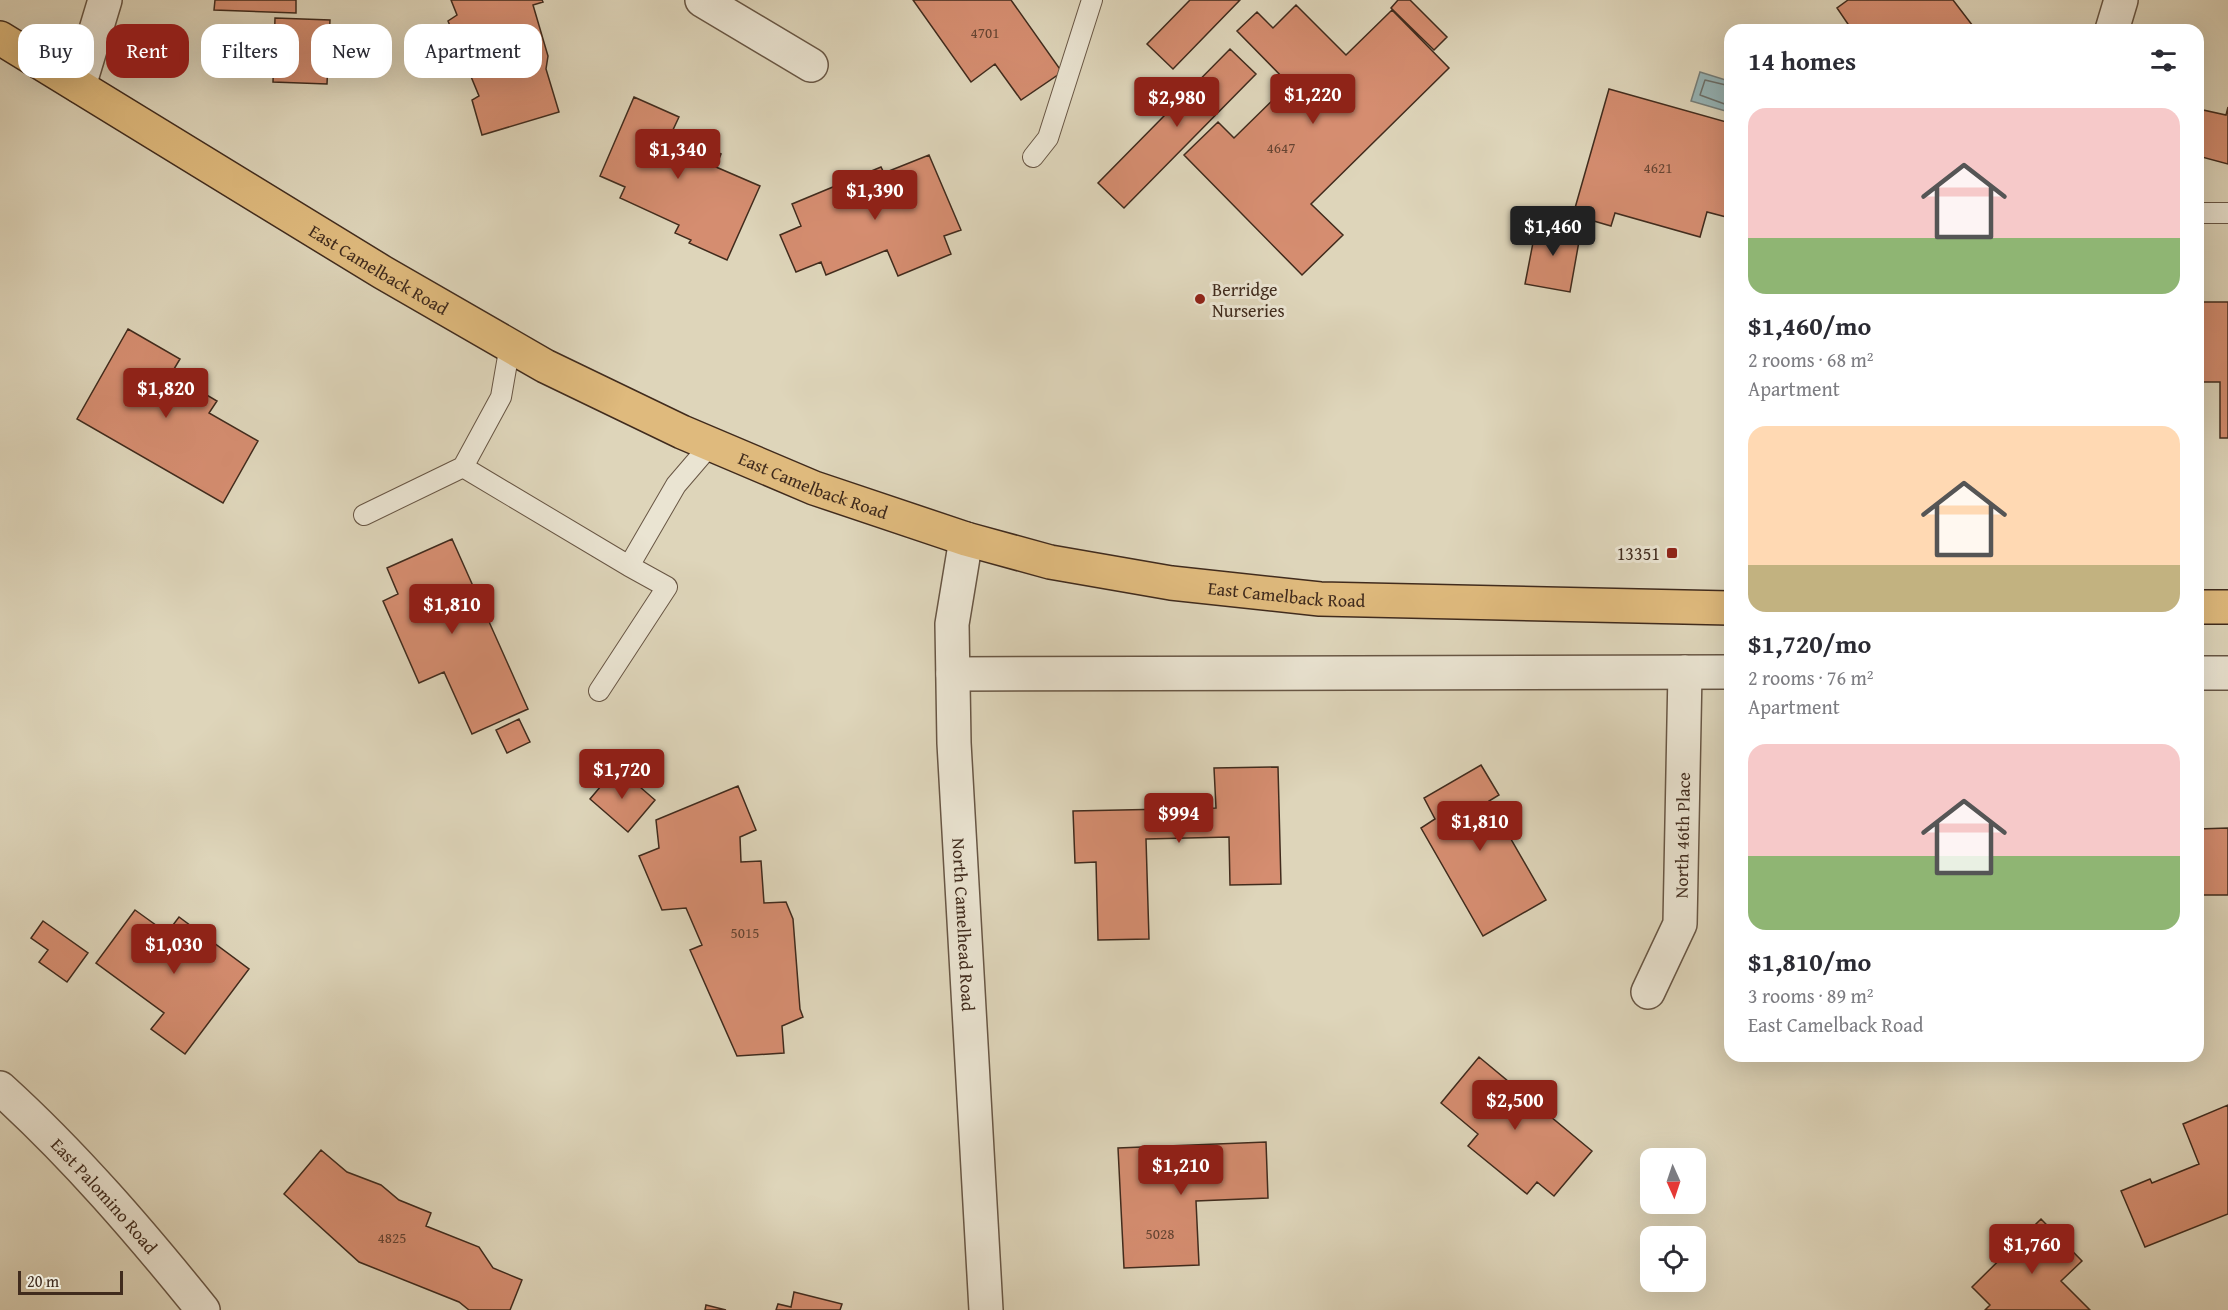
<!DOCTYPE html>
<html lang="en">
<head>
<meta charset="utf-8">
<style>
  body { margin:0; font-family:"Gentium Book Plus",serif; background:#f2f2f3; color:#2b2b33; height:100vh; display:flex; flex-direction:column; font-size:22px; white-space:nowrap }
  * { box-sizing:border-box; margin:0 }
  p { font-size:20px; color:#7c7c81 }
  .icon { flex:none; width:33px; height:33px; fill:none; stroke:currentColor; stroke-width:2; stroke-linecap:round; stroke-linejoin:round }
  .map { position:relative; flex:1; overflow:hidden }
  .details { position:absolute; left:1724px; top:24px; width:480px; height:1038px; display:flex; flex-direction:column; background:#fff; border-radius:18px; box-shadow:0 6px 24px #0002 }
  .details>* { flex:none }
  .banner { position:absolute; left:18px; top:24px; width:570px; height:54px; display:flex; gap:12px }
  .needle { width:39px; rotate:177deg }
  .tools { position:absolute; left:1640px; top:1148px; display:grid; gap:12px }
  .tools a { display:grid; place-items:center; width:66px; height:66px; border-radius:12px; background:#fff; box-shadow:0 6px 24px #0002; font-size:30px }
  .scale { position:absolute; left:18px; bottom:15px; width:105px; box-sizing:border-box; padding-left:6px; border:3px solid #402b1d; border-top:0; font-size:16px; line-height:21px; white-space:nowrap; color:#402b1d; -webkit-text-stroke:4px #eae4d2; paint-order:stroke }
  .price { position:absolute; translate:-50% -51px; padding:0 14px; border-radius:6px; background:#8f2418; color:#fff; font-size:20px; line-height:39px; filter:drop-shadow(0 2px 3px #0008) }
  .price::after { content:''; position:absolute; left:50%; top:36px; width:18px; height:14px; margin-left:-9px; background:inherit; clip-path:polygon(0 0,100% 0,50% 100%) }
  .price.on { background:#222; color:#fff }
  ul { padding:0; list-style:none }
  li { display:grid; align-content:center; gap:12px; height:318px; padding:0 24px }
  li span { display:grid; place-items:center; height:186px; border-radius:18px; color:#555 }
  li>.icon { margin-inline-start:auto }
  span .icon { width:108px; height:108px; fill:#fffc; stroke-width:1 }
  li b { font-size:26px }
  h2 { display:flex; justify-content:space-between; align-items:center; height:72px; padding:0 24px; font-size:26px }
  .tag { padding:0 21px; border-radius:18px; background:#fff; box-shadow:0 6px 24px #0002; font-size:21px; line-height:54px }
  .tag.on { background:#8f2418; color:#fff }
  .map>svg:first-child { display:block }
  .water { fill:#96b6b9; stroke:#747e7b; stroke-width:1.5 }
  .lines { fill:none; stroke-linecap:round; stroke-linejoin:round }
  .shore { stroke:#6b706b; stroke-width:1.5 }
  .building { fill:#d58d70; stroke:#402b1d; stroke-width:1.5 }
  .service-casing { stroke:#685644; stroke-width:22 }
  .minor-casing { stroke:#685644; stroke-width:36 }
  .primary-casing { stroke:#402b1d; stroke-width:36 }
  .service { stroke:#eae4d2; stroke-width:20 }
  .minor { stroke:#eae4d2; stroke-width:33 }
  .primary { stroke:#dfba7d; stroke-width:33 }
  .poi-dot { fill:#8f2418; stroke:#eae4d2; stroke-width:2 }
  .labels { text-anchor:middle; dominant-baseline:central; stroke-width:6; stroke-linejoin:round; paint-order:stroke }
  .number-label { font-size:15px; fill:#654432 }
  .street-label { font-size:18px; fill:#402b1d; stroke:#eae4d2 }
  .poi-label { font-size:18px; fill:#402b1d; stroke:#eae4d2; text-anchor:start }
</style>
</head>
<body>
<div class="map">
<svg width="2228" height="1310" viewBox="0 0 2228 1310">
  <rect width="100%" height="100%" fill="#ded5ba"/>
  <filter id="stains"><feTurbulence type="fractalNoise" baseFrequency=".00333" numOctaves="4"/><feColorMatrix values="0 0 0 0 .2 0 0 0 0 .09 0 0 0 0 .02 0 0 0 .5 -.17"/></filter>
  <radialGradient id="worn" r=".72"><stop offset=".6" stop-color="#630" stop-opacity="0"/><stop offset="1" stop-color="#630" stop-opacity=".3"/></radialGradient>
  <path class="water" d="M1700,72L1729,81V112L1691,101Z"/>
  <g class="lines">
    <path class="shore" d="M1730,86L1705,80L1700,95L1730,106"/>
  </g>
  <path class="building" d="M215,0H296V13L214,10Z
    M451,0H542L543,2L533,5L548,56L546,69L559,112L482,135L472,100L479,96L448,21L457,15Z
    M913,0H1011L1062,72L1021,100L995,64L971,82Z
    M1190,0H1240L1173,69L1147,44Z
    M1398,0H1410L1447,37L1434,50L1391,8Z
    M1848,0H1953L1976,30H1852L1837,8Z
    M1296,5L1346,55L1392,10L1449,68L1311,204L1343,235L1302,275L1184,155L1218,122L1234,138L1289,84L1237,31L1257,12L1273,28Z
    M275,18L330,20L327,84L273,82Z
    M1230,49L1256,74L1124,208L1098,183Z
    M1609,89L1730,123V218L1707,212L1700,237L1615,213L1611,226L1573,215Z
    M634,97L679,117L672,132L721,154L716,167L760,186L727,260L689,243L691,240L675,233L679,225L620,198L625,187L600,176Z
    M2228,107V164L2198,156V132L2203,110L2226,115Z
    M929,155L961,230L944,236L951,254L898,276L887,250L826,275L821,262L796,272L780,235L801,226L792,204L881,167L884,173Z
    M1537,222L1581,230L1570,292L1525,284Z
    M2198,302H2228V438H2220V382H2198Z
    M128,329L180,359L171,374L217,401L209,413L258,441L223,503L77,419Z
    M452,539L528,709L472,734L444,672L419,683L383,601L398,594L387,568Z
    M519,719L530,742L507,753L496,730Z
    M1481,765L1499,795L1489,801L1546,900L1483,936L1421,828L1435,819L1424,798Z
    M617,767L655,800L628,832L590,799Z
    M1278,767L1281,884L1230,885L1229,837L1146,839L1149,939L1098,940L1096,862L1075,863L1073,811L1216,808L1214,768Z
    M738,786L756,830L740,837L741,862L761,861L764,903L786,902L793,919L800,1009L803,1017L782,1026L784,1053L737,1056L690,950L702,945L686,908L662,910L639,856L659,848L656,820Z
    M2228,828V895H2198V829Z
    M135,910L167,933L179,917L249,969L185,1054L151,1029L164,1013L96,963Z
    M43,921L88,953L67,982L39,962L48,950L31,938Z
    M1479,1057L1592,1151L1554,1196L1537,1182L1527,1194L1468,1146L1478,1134L1441,1103Z
    M2228,1105V1214L2145,1247L2121,1191L2150,1179L2152,1183L2199,1164L2183,1124Z
    M1266,1142L1268,1198L1196,1201L1199,1265L1124,1268L1118,1148Z
    M321,1150L347,1172L381,1185L399,1200L431,1213L426,1226L479,1247L493,1268L522,1280L510,1310H469L459,1302L359,1262L284,1194Z
    M2041,1219L2082,1261L2061,1281L2090,1310H1985L1990,1305L1972,1287Z
    M794,1292L842,1304L840,1310H776L778,1304L791,1307Z
    M706,1305L726,1310H705Z"/>
  <g class="lines">
    <g class="service-casing">
      <path id="service" d="M1033,157L1048,138L1092,0
        M2198,213H2228
        M510,345L501,397L463,467L629,566L676,485L712,443
        M364,515L463,467
        M599,691L667,587L629,566"/>
    </g>
    <g class="minor-casing">
      <g id="minor">
        <path d="M702,0L811,65"/>
        <path d="M2112,30L2121,0"/>
        <path d="M79,86L105,0"/>
        <path id="s1" d="M966,539L952,624L954,743L986,1310"/>
        <path d="M2198,673H2228"/>
        <path d="M953,674L1730,672"/>
        <path id="s2" d="M1648,992L1680,924L1685,672"/>
        <path id="s3" d="M0,1088C74,1155 140,1232 203,1310"/>
      </g>
    </g>
    <g class="primary-casing">
      <g id="primary">
        <path id="s4" d="M0,38L382,272L545,366L682,432L814,488L966,539L1050,562L1171,583L1320,599L1730,608"/>
        <path d="M2198,607H2228"/>
      </g>
    </g>
    <use href="#service" class="service"/>
    <use href="#minor" class="minor"/>
    <use href="#primary" class="primary"/>
  </g>
  <g class="poi-dot">
    <circle cx="1200" cy="299" r="6"/>
    <rect x="1666" y="547" width="12" height="12" rx="3"/>
  </g>
  <g class="labels">
    <g class="number-label">
      <text x="985" y="32">4701</text>
      <text x="1281" y="147">4647</text>
      <text x="1658" y="167">4621</text>
      <text x="745" y="932">5015</text>
      <text x="1160" y="1233">5028</text>
      <text x="392" y="1237">4825</text>
    </g>
    <g class="street-label">
      <text stroke="none"><textPath href="#s4" startOffset="444">East Camelback Road</textPath></text>
      <text stroke="none"><textPath href="#s4" startOffset="930">East Camelback Road</textPath></text>
      <text stroke="none"><textPath href="#s4" startOffset="1418">East Camelback Road</textPath></text>
      <text stroke="none"><textPath href="#s2" startOffset="164">North 46th Place</textPath></text>
      <text stroke="none"><textPath href="#s1" startOffset="387">North Camelhead Road</textPath></text>
      <text stroke="none"><textPath href="#s3" startOffset="150">East Palomino Road</textPath></text>
    </g>
    <g class="poi-label">
      <text x="1212" y="289">Berridge<tspan x="1212" dy="21">Nurseries</tspan></text>
      <text x="1660" y="553" text-anchor="end">13351</text>
    </g>
  </g>
  <rect width="100%" height="100%" filter="url(#stains)"/>
  <rect width="100%" height="100%" fill="url(#worn)"/>
</svg>
<div class="tools">
<a><svg class="needle" viewBox="-14 -14 28 28"><path d="M0-13l5 13h-10z" fill="#e53935"/><path d="M0 13l5-13h-10z" fill="#7c7c81"/></svg></a>
<a><svg class="icon" aria-label="locate" viewBox="0 0 24 24"><circle cx="12" cy="12" r="6"/><path d="M12 2v4M12 18v4M2 12h4M18 12h4"/></svg></a>
</div>
<div class="scale">20 m</div>
<b class="price" style="left:1313px;top:125px">$1,220</b>
<b class="price" style="left:1177px;top:128px">$2,980</b>
<b class="price" style="left:678px;top:180px">$1,340</b>
<b class="price" style="left:875px;top:221px">$1,390</b>
<b class="price on" style="left:1553px;top:257px">$1,460</b>
<b class="price" style="left:166px;top:419px">$1,820</b>
<b class="price" style="left:452px;top:635px">$1,810</b>
<b class="price" style="left:622px;top:800px">$1,720</b>
<b class="price" style="left:1179px;top:844px">$994</b>
<b class="price" style="left:1480px;top:852px">$1,810</b>
<b class="price" style="left:174px;top:975px">$1,030</b>
<b class="price" style="left:1515px;top:1131px">$2,500</b>
<b class="price" style="left:1181px;top:1196px">$1,210</b>
<b class="price" style="left:2032px;top:1275px">$1,760</b>
<div class="banner">
<a class="tag">Buy</a>
<a class="tag on">Rent</a>
<a class="tag">Filters</a>
<a class="tag">New</a>
<a class="tag">Apartment</a>
</div>
<section class="details">
<h2>14 homes<svg class="icon" aria-label="filters" viewBox="0 0 24 24"><path d="M4 7h16M4 17h16"/><circle cx="9" cy="7" r="2"/><circle cx="15" cy="17" r="2"/></svg></h2>
<ul>
<li><span style="background:linear-gradient(#f6c9c9 70%,#8fb573 0)"><svg class="icon" aria-label="home" viewBox="0 0 24 24"><path d="M3 11l9-7 9 7M6 9v11h12V9"/></svg></span><div><b>$1,460/mo</b><p>2 rooms · 68 m²</p><p>Apartment</p></div></li>
<li><span style="background:linear-gradient(#ffd9b3 75%,#c2b280 0)"><svg class="icon" aria-label="home" viewBox="0 0 24 24"><path d="M3 11l9-7 9 7M6 9v11h12V9"/></svg></span><div><b>$1,720/mo</b><p>2 rooms · 76 m²</p><p>Apartment</p></div></li>
<li><span style="background:linear-gradient(#f6c9c9 60%,#8fb573 0)"><svg class="icon" aria-label="home" viewBox="0 0 24 24"><path d="M3 11l9-7 9 7M6 9v11h12V9"/></svg></span><div><b>$1,810/mo</b><p>3 rooms · 89 m²</p><p>East Camelback Road</p></div></li>
</ul>
</section>
</div>
</body>
</html>
